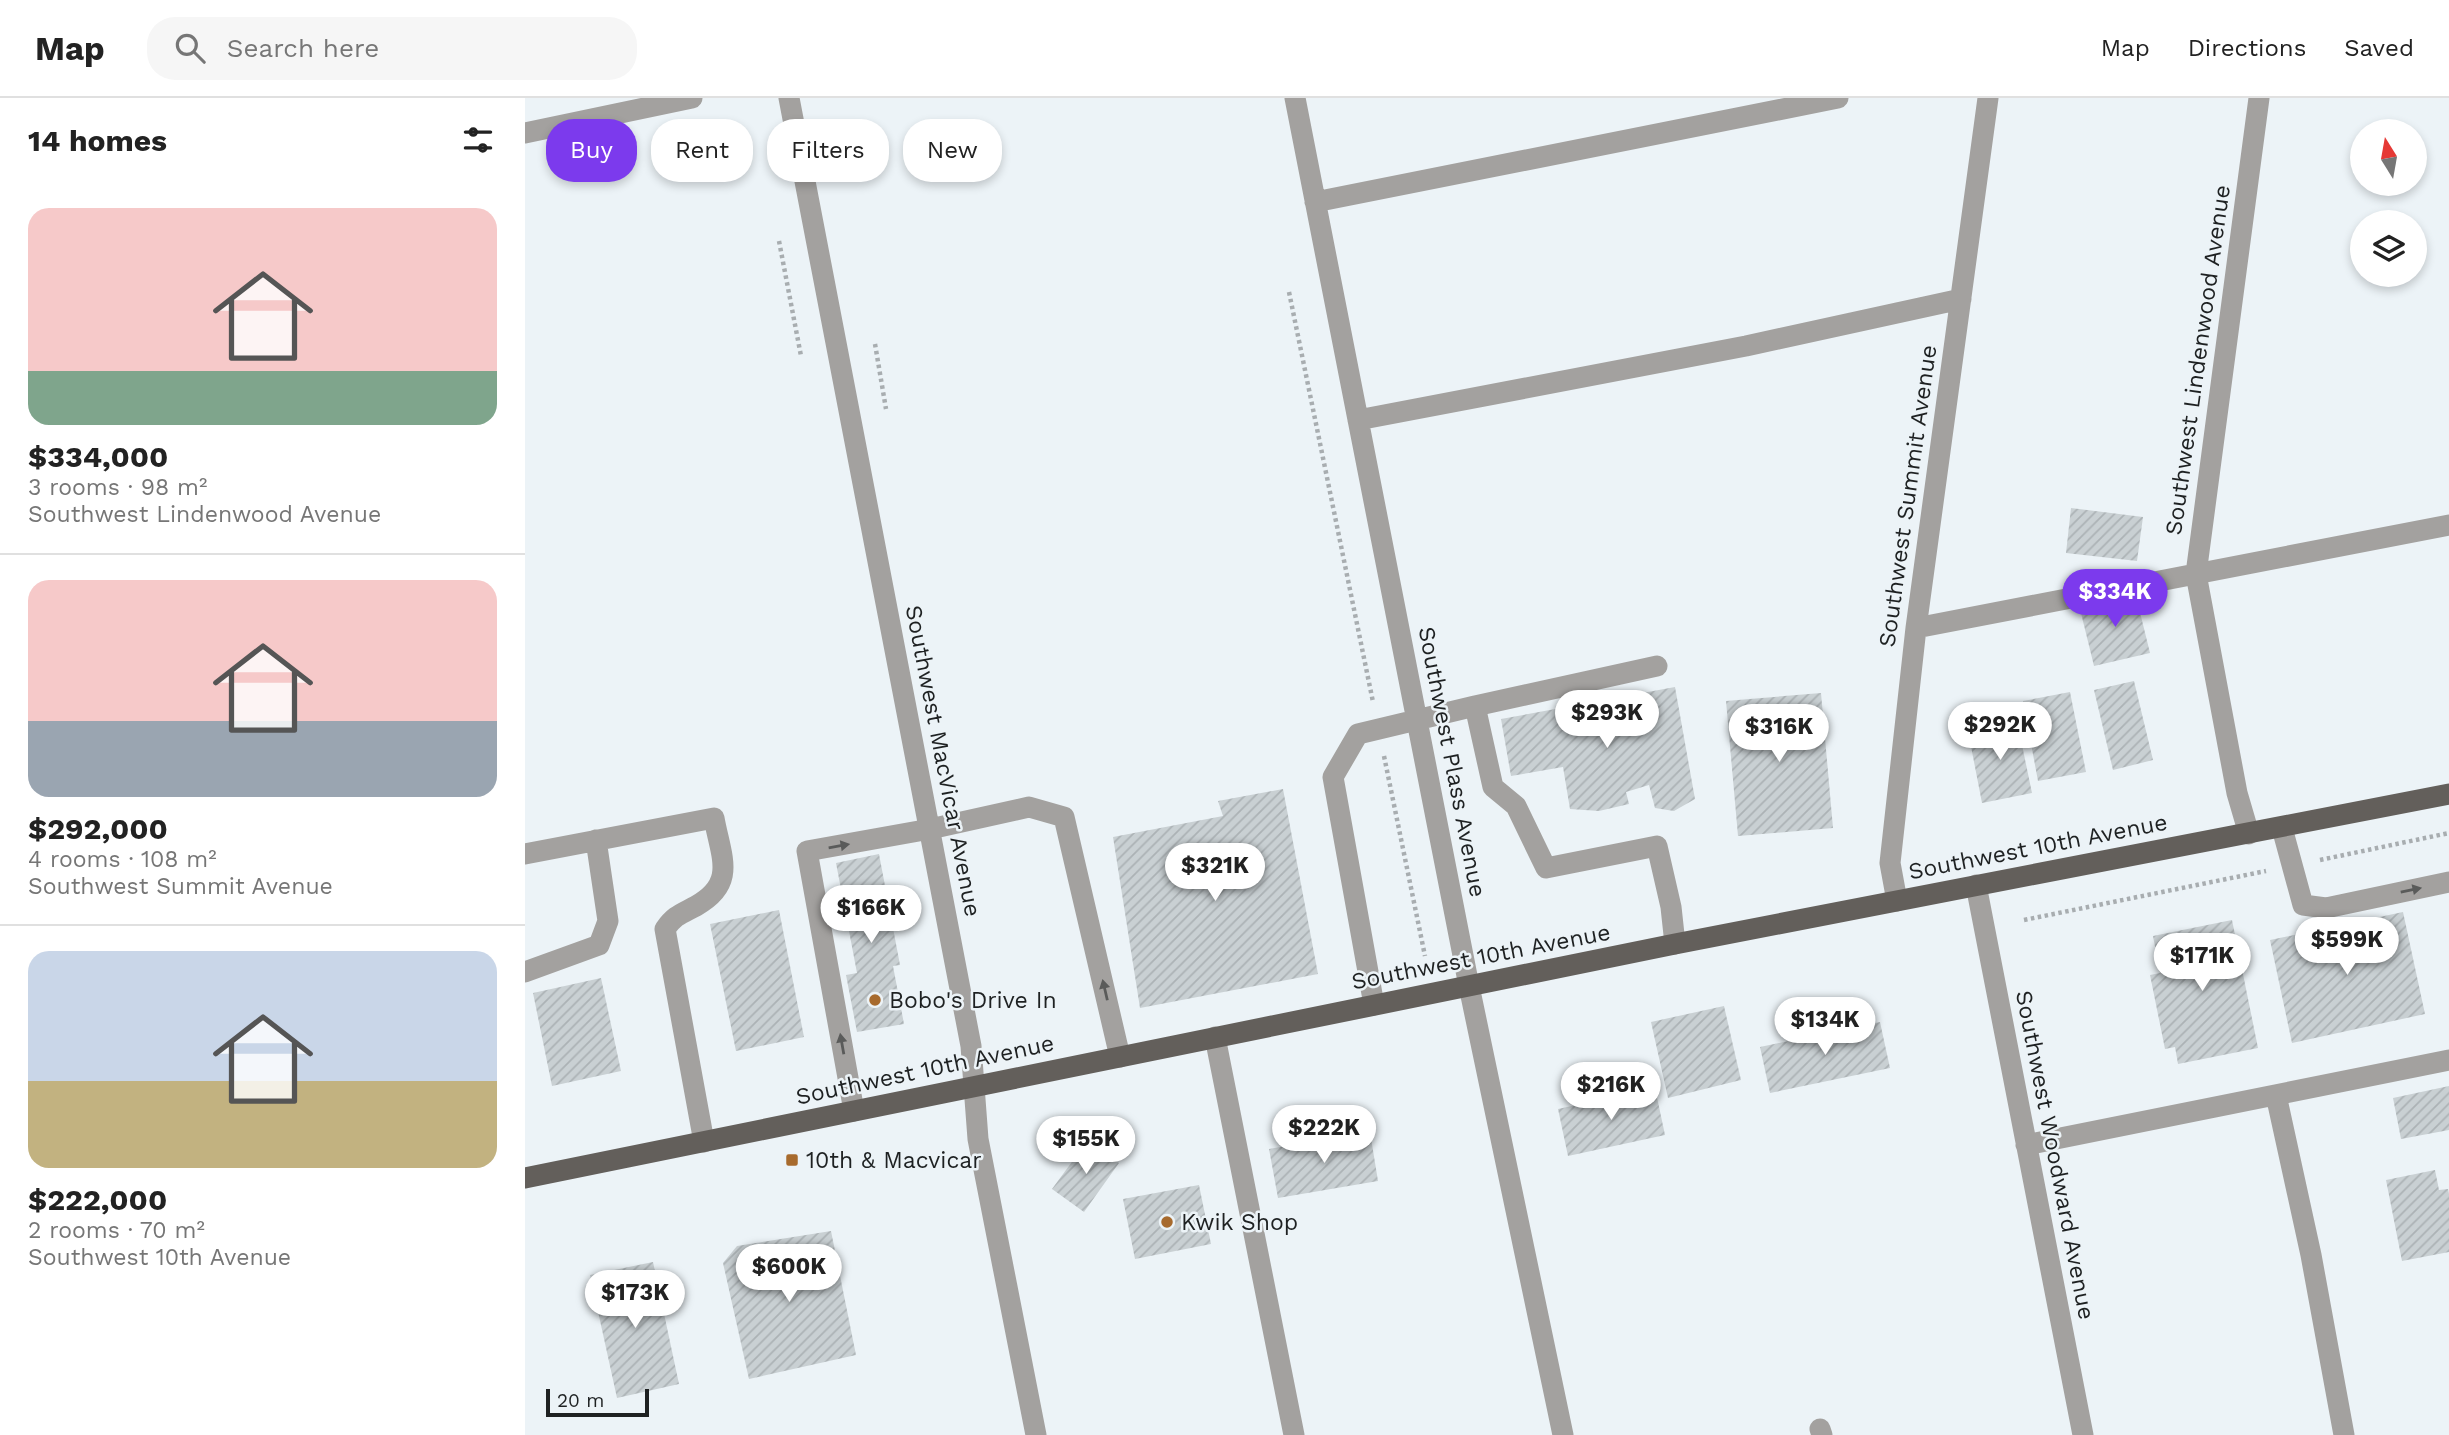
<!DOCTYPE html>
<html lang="en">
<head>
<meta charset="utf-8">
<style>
  body { margin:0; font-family:"Work Sans",sans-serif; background:#f6f6f6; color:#222; height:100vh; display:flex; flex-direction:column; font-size:26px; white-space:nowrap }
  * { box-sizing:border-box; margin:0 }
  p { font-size:23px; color:#767676 }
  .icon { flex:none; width:38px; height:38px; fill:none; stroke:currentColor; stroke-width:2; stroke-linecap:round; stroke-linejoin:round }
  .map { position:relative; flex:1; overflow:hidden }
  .panel { display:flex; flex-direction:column; background:#fff; width:525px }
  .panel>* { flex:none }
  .hud { position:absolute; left:21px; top:21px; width:665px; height:63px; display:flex; gap:14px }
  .needle { width:46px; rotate:349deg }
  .controls { position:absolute; left:1825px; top:21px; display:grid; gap:14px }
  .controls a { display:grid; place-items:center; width:77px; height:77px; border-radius:50%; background:#fff; box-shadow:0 4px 10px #0003; font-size:35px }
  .scale { position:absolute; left:21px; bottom:18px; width:103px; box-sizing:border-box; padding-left:7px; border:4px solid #1e2122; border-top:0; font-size:19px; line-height:24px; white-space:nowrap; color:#1e2122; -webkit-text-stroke:5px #ecf3f7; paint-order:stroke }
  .price { position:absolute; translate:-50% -60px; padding:0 16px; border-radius:24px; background:#fff; color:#222; font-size:23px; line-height:46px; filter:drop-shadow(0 2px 4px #0008) }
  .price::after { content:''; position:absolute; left:50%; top:42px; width:21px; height:16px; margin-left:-10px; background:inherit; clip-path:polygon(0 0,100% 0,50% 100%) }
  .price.selected { background:#7c3aed; color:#fff }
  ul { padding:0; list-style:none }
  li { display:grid; align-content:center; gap:14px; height:371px; padding:0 28px }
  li+li { border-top:2px solid #e0e0e0 }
  li span { display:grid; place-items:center; height:217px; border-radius:21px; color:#555 }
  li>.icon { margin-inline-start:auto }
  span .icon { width:126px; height:126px; fill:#fffc; stroke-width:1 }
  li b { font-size:30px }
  h2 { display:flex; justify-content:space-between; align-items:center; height:84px; padding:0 28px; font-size:30px }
  .chip { padding:0 24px; border-radius:28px; background:#fff; box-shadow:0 4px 10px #0003; font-size:24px; line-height:63px }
  .chip.selected { background:#7c3aed; color:#fff }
  header { display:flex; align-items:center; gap:42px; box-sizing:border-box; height:98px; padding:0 35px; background:#fff; border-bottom:2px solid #e0e0e0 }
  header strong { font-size:33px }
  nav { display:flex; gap:38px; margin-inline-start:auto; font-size:24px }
  .search { width:490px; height:63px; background:#f6f6f6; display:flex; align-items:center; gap:18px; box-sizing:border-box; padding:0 24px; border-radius:28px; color:#767676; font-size:26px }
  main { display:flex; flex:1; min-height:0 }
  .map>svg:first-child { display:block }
  .building { fill:url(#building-hatch) }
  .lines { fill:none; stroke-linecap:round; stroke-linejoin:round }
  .path { stroke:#a8adb0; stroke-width:4.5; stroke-dasharray:3.5 3.5; stroke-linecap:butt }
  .minor { stroke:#a3a19f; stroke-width:21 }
  .major { stroke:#635f5b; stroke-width:21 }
  .oneway { fill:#5a5b5a }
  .poi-dot { fill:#a76a2d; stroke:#ecf3f7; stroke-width:2.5 }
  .labels { text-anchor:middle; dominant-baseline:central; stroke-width:5; stroke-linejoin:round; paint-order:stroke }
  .street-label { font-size:23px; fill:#1e2122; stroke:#ecf3f7 }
  .poi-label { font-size:23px; fill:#1e2122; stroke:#ecf3f7; text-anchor:start }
</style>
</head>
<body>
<header>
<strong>Map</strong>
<div class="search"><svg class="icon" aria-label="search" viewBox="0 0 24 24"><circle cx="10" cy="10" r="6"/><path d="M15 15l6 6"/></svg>Search here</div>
<nav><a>Map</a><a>Directions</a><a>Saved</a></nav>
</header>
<main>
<section class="panel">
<h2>14 homes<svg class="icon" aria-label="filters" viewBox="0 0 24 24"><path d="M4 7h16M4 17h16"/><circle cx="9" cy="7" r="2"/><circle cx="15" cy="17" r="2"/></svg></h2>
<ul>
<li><span style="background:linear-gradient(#f6c9c9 75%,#7fa58c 0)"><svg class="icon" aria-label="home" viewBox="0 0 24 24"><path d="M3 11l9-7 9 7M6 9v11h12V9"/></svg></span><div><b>$334,000</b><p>3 rooms · 98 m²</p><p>Southwest Lindenwood Avenue</p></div></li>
<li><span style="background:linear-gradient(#f6c9c9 65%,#9aa5b1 0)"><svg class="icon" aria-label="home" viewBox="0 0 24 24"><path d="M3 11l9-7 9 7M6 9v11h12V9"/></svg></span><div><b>$292,000</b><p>4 rooms · 108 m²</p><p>Southwest Summit Avenue</p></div></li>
<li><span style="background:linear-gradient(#c9d6e8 60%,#c2b280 0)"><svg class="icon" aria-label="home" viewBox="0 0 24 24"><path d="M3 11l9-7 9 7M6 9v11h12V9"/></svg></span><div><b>$222,000</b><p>2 rooms · 70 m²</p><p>Southwest 10th Avenue</p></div></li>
</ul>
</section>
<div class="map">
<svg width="1924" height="1337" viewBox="0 0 1924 1337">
  <defs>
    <pattern id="building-hatch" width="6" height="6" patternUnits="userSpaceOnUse" patternTransform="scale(1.75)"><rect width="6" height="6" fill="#c9d0d3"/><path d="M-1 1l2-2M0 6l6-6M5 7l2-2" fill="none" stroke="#acb2b5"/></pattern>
  </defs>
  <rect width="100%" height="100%" fill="#ecf3f7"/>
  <path class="building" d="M1546,410L1618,419L1612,463L1541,455Z
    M1610,494L1625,555L1569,568L1554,507Z
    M1609,583L1628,662L1588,672L1569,592Z
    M1150,589L1170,701L1149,713L1130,710L1124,687L1101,694L1104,706L1074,713L1045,711L1038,669L986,678L976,621Z
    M1545,594L1561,674L1513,683L1498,603Z
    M1296,595L1308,730L1213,738L1201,603Z
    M1492,623L1507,695L1457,705L1443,633Z
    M758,691L793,876L615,910L588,739L698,718L693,703Z
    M354,756L375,867L368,868L379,926L332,934L321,877L332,875L311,765Z
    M254,812L279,939L211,953L185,826Z
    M1878,814L1900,916L1767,945L1745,842Z
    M1707,822L1733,950L1653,966L1650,949L1640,951L1625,877L1635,875L1628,838Z
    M76,880L96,973L27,988L8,895Z
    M1199,908L1216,982L1143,1000L1126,924Z
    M1355,924L1365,970L1245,995L1235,949Z
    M1924,988V1032L1876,1041L1868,1000Z
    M1130,990L1140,1037L1043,1058L1033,1011Z
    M845,1034L853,1083L753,1100L744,1051Z
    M563,1042L594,1065L559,1114L527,1091Z
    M1910,1072L1914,1092L1923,1091L1924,1096V1154L1877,1163L1861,1082Z
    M674,1087L686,1146L610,1161L598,1101Z
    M306,1133L331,1257L224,1281L198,1165L212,1148Z
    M128,1164L154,1286L92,1300L65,1177Z"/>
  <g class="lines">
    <path class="path" d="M254,143L276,258
      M764,194L848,604
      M350,246L361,311
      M859,658L900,858
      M1795,762L1924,735
      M1499,822L1741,773"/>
    <path class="minor" d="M264,0L446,948L453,1041L511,1337
      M770,0L944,888L1038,1337
      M0,35L167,0
      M790,104L1313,0
      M833,322L1221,248L1436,201
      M1391,530L1924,427
      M1132,568L950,608L968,689L991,708L1021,770L1132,748L1146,809L1150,846
      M1757,730L1778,807L1801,810L1924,784
      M1724,736L1712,695L1671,476L1734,0
      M0,756L189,720C196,759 212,785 171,808C156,816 150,817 140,831L179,1044
      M1451,787L1558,1337
      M1372,803L1365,765L1391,530L1463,0
      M0,874L74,847L83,823L71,742
      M849,907L808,679L833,636L950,608
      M690,939L769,1337
      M1751,997L1786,1157L1819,1337
      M329,1013L282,753L405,731L504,709L539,719L595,959
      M1501,1047L1924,962
      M1295,1331L1297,1337"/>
    <path class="major" d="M0,1080L1150,846L1924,696"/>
  </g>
  <defs><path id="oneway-solid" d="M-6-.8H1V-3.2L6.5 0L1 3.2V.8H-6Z" transform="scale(1.75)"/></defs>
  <g class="oneway">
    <use href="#oneway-solid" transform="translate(314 748) rotate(-10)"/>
    <use href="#oneway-solid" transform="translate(1886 792) rotate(-12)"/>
    <use href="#oneway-solid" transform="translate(580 892) rotate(-103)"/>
    <use href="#oneway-solid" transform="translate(317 946) rotate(-100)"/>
  </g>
  <g class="poi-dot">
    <circle cx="350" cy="902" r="7"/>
    <rect x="260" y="1055" width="14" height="14" rx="3.5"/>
    <circle cx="642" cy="1124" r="7"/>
  </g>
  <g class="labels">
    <g class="street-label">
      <text transform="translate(1673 262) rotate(-82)">Southwest Lindenwood Avenue</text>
      <text transform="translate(1383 398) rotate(-82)">Southwest Summit Avenue</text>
      <text transform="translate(418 663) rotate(79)">Southwest MacVicar Avenue</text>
      <text transform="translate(927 664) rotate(79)">Southwest Plass Avenue</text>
      <text transform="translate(1513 749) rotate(-11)">Southwest 10th Avenue</text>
      <text transform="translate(956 859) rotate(-11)">Southwest 10th Avenue</text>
      <text transform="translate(400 972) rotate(-12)">Southwest 10th Avenue</text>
      <text transform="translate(1530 1057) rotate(79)">Southwest Woodward Avenue</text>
    </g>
    <g class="poi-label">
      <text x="364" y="902">Bobo's Drive In</text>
      <text x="281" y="1062">10th &amp; Macvicar</text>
      <text x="656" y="1124">Kwik Shop</text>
    </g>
  </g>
</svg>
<div class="controls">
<a><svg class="needle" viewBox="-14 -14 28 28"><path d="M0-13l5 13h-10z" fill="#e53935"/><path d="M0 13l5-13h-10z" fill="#767676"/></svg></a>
<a><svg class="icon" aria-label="layers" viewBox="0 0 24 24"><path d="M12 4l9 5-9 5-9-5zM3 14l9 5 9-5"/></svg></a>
</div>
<div class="scale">20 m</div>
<b class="price selected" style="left:1590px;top:531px">$334K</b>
<b class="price" style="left:1082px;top:652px">$293K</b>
<b class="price" style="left:1475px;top:664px">$292K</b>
<b class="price" style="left:1254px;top:666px">$316K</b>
<b class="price" style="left:690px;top:805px">$321K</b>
<b class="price" style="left:346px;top:847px">$166K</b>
<b class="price" style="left:1822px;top:879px">$599K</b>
<b class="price" style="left:1677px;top:895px">$171K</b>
<b class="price" style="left:1300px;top:959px">$134K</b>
<b class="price" style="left:1086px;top:1024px">$216K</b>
<b class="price" style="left:799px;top:1067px">$222K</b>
<b class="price" style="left:561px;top:1078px">$155K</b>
<b class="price" style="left:264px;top:1206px">$600K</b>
<b class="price" style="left:110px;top:1232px">$173K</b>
<div class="hud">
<a class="chip selected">Buy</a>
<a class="chip">Rent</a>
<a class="chip">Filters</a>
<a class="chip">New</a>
</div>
</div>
</main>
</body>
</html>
